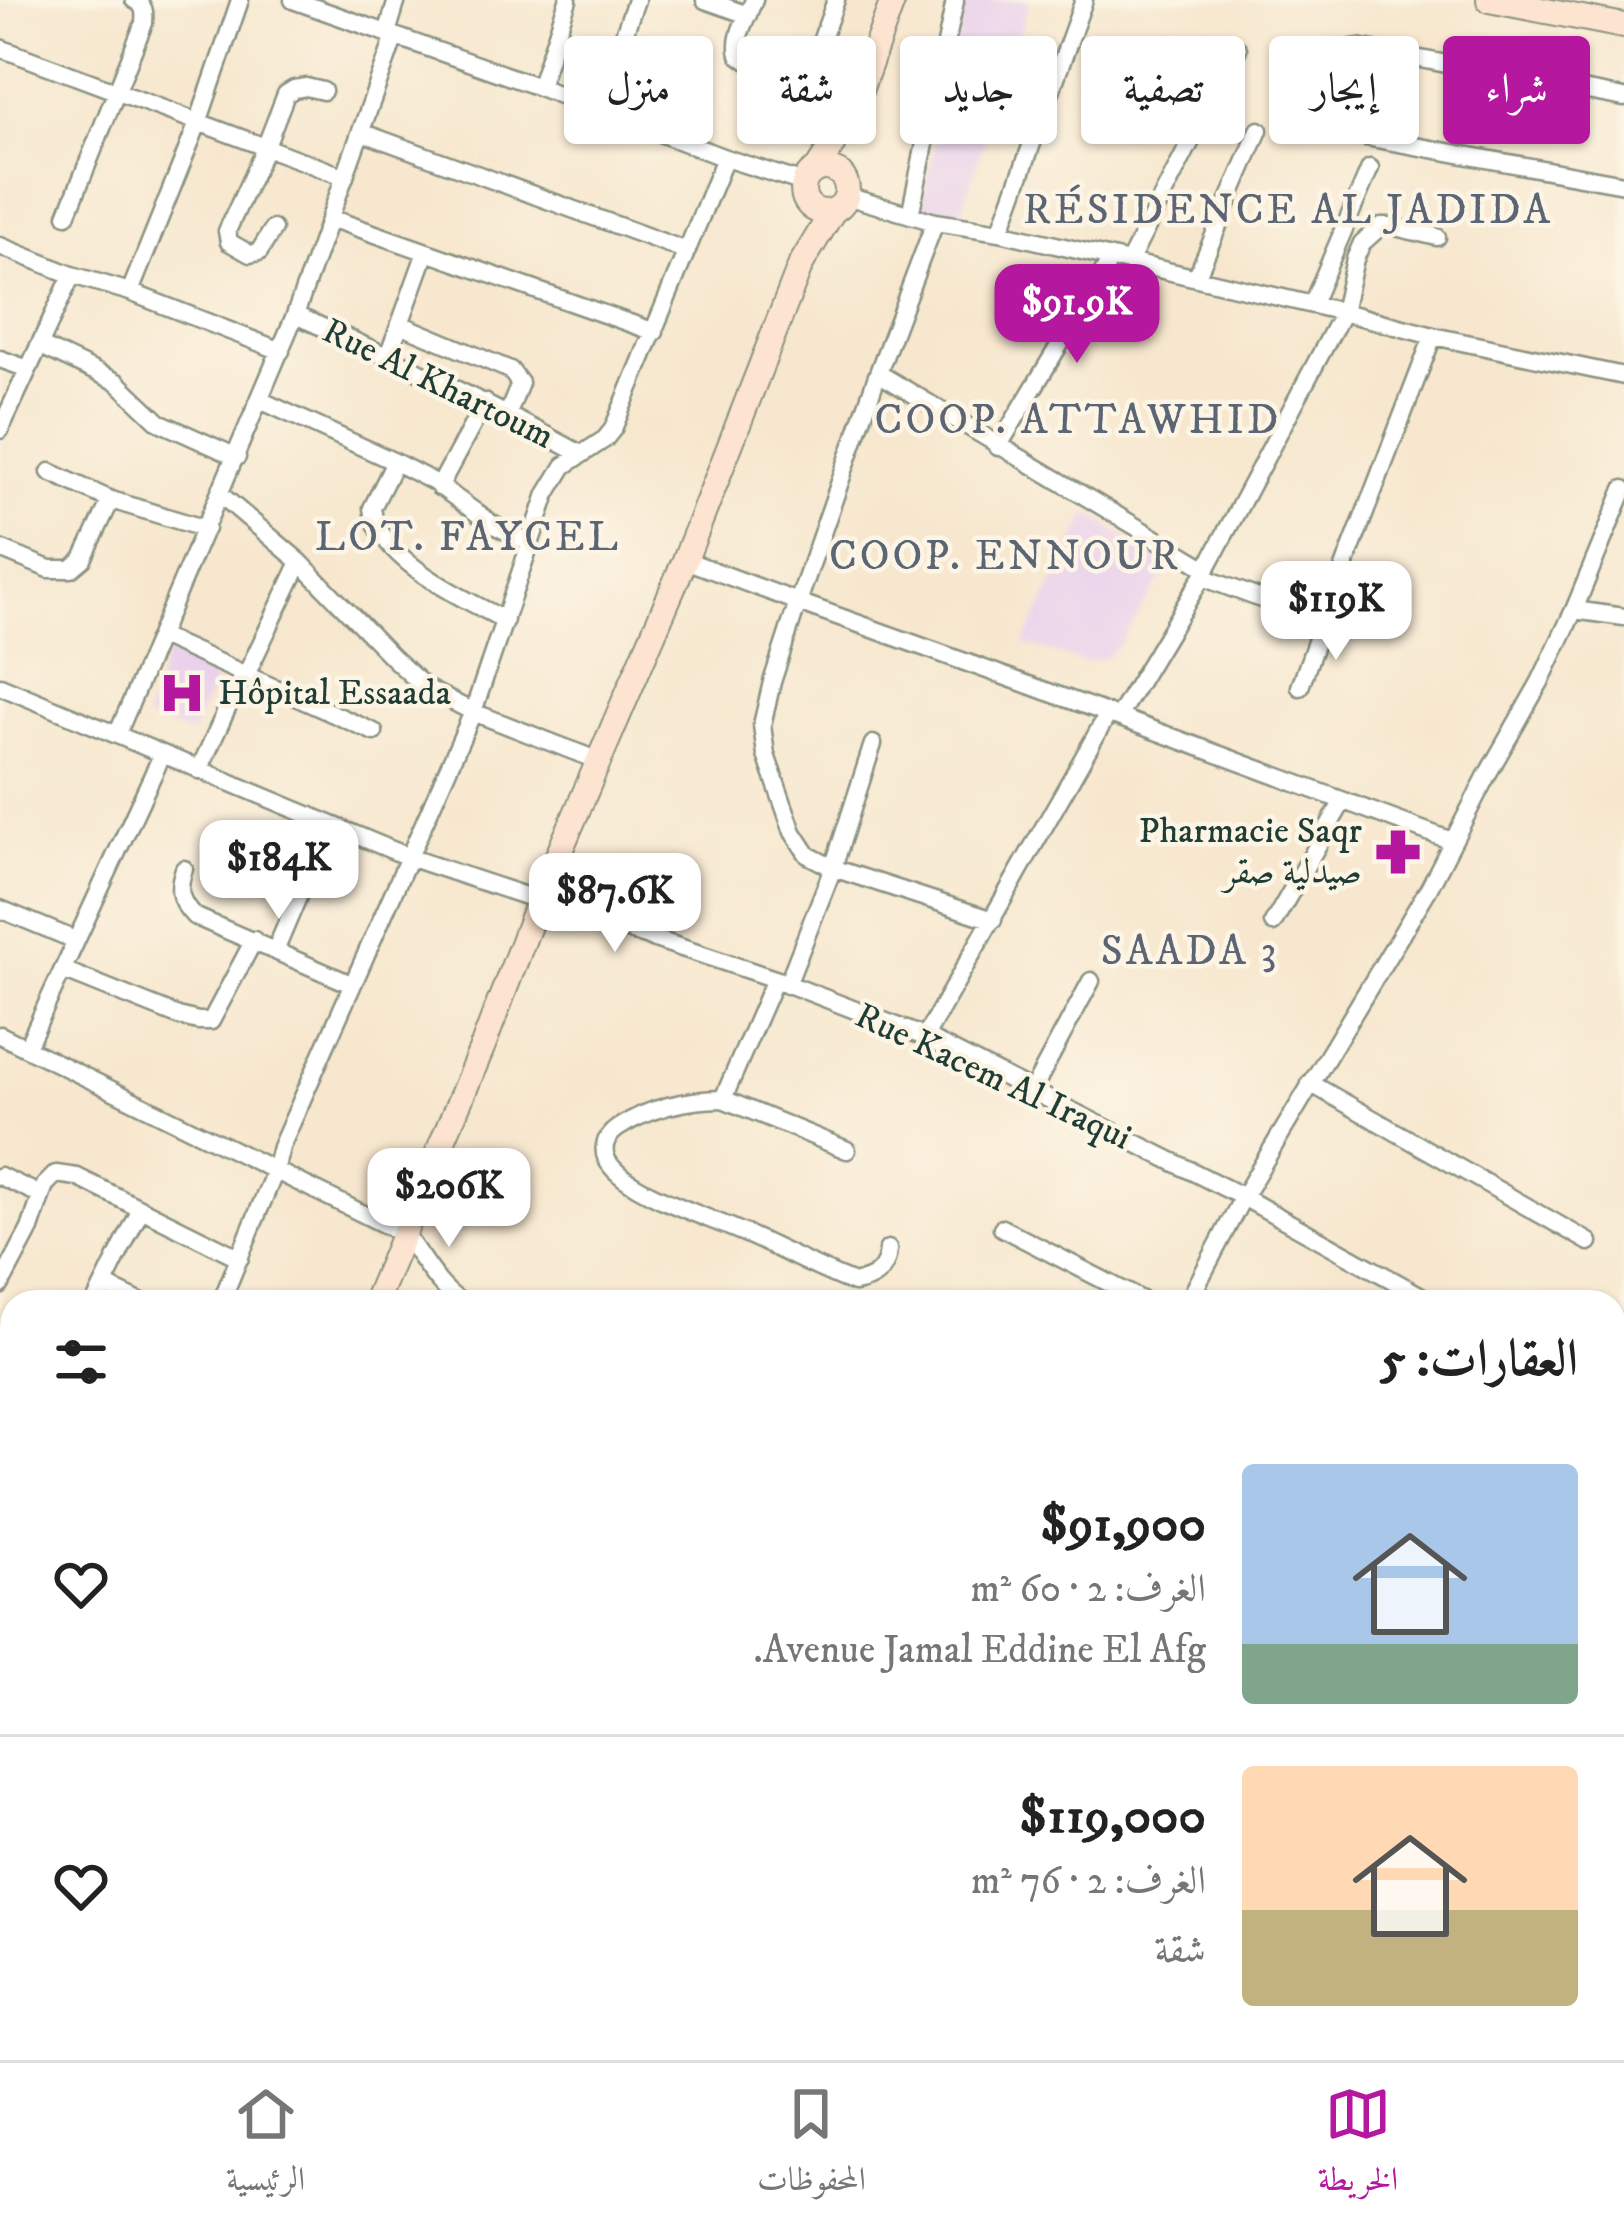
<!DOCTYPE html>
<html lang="ar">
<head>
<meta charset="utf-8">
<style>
  body { margin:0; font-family:"IM FELL DW Pica",Amiri,serif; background:#f6f6f6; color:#222; direction:rtl; height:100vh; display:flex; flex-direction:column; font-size:45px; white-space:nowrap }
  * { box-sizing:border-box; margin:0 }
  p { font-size:39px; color:#767676 }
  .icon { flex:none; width:66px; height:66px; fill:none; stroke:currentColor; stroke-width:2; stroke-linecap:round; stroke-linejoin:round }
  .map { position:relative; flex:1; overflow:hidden; direction:ltr }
  .sheet { position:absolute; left:0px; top:1290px; width:1626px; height:771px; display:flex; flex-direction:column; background:#fff; border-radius:36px 36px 0 0; box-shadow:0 3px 9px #0004; direction:rtl }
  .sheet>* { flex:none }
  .top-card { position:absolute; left:36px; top:36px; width:1554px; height:108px; direction:rtl; display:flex; gap:24px }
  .price { position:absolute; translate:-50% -102px; padding:0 27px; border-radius:24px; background:#fff; color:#222; font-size:39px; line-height:78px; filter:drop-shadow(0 3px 6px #0008) }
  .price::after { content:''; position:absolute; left:50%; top:72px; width:36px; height:27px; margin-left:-18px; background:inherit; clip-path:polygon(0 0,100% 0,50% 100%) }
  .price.on { background:#b5179e; color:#fff }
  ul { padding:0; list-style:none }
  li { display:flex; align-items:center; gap:36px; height:300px; padding:0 48px }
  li+li { border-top:3px solid #e0e0e0 }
  li span { display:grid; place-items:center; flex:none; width:336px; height:240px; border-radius:12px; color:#555 }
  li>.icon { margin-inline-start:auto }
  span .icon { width:144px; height:144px; fill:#fffc; stroke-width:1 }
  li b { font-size:51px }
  h2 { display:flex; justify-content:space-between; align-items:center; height:144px; padding:0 48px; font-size:51px }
  .tag { padding:0 42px; border-radius:12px; background:#fff; box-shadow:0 3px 9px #0004; font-size:42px; line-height:108px }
  .tag.on { background:#b5179e; color:#fff }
  .tab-bar { display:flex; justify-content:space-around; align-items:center; height:168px; border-top:3px solid #e0e0e0; background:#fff; font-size:33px; color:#767676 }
  .tab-bar a { display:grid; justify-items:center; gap:6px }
  .tab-bar .on { color:#b5179e }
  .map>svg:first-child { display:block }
  .built { fill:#ead1ec }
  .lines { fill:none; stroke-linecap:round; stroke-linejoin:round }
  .street-casing { stroke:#8b9281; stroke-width:21 }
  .secondary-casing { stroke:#8b9281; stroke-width:28 }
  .street { stroke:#fff; stroke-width:16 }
  .secondary { stroke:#fde4d0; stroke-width:24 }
  .labels { text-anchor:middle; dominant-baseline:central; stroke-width:9; stroke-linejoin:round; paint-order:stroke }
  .street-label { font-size:36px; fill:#1f3d34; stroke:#fcf5e5 }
  .poi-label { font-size:36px; fill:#1f3d34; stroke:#fcf5e5; text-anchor:start }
  .quarter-label { font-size:42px; letter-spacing:3px; fill:#5c6574; stroke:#fcf5e5 }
</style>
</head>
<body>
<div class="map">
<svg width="1624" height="2060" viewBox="0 0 1624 2060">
  <rect width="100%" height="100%" fill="#fcf5e5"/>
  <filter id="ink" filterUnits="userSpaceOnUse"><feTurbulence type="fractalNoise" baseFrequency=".00833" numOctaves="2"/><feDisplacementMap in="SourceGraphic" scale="24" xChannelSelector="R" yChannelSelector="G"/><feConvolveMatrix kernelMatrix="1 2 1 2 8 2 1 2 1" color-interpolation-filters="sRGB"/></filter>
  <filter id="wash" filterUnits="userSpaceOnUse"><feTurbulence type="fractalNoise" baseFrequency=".004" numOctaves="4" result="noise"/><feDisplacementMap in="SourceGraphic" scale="48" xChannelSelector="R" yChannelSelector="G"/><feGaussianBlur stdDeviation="2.7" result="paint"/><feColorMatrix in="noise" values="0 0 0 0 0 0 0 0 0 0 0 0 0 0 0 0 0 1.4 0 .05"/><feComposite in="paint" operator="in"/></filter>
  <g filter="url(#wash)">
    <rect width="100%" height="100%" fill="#f7e7ce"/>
    <path class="built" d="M966,0H1030L957,225L919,217Z
      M1088,513L1169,565L1122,641L1105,658L1084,662L1024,644Z
      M169,646L221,666L191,734L145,719Z"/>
  </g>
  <g filter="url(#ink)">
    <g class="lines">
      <g class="street-casing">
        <path id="street" d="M293,0L539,87L725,158L804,183
          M705,0L748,15
          M754,0C747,18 734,36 739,55L759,69L857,100
          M387,33L397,0
          M0,48L345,177
          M618,51L636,0
          M806,83L836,0
          M539,87L568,0
          M1624,98L1358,47C1350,49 1347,48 1340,53C1328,63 1318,103 1325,117C1330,126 1340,130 1349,134L1624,184
          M361,132L687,251
          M846,196L935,222L1000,232L1343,312L1433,336L1624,376
          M67,215L144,23C145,12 145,5 134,0
          M910,215L955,1
          M330,218L655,332
          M935,222L878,373L798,602L1118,717L1452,841
          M273,229L259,252L250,254L229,242L227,231L265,148L286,94L294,89L306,87L323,91
          M1000,232L1084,0
          M0,246L72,275L130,292L281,351
          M1129,262L1238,49
          M1196,278L1259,130
          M130,292L198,123L240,0
          M1312,304L1370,168
          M295,315C393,357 487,403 581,454
          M400,324L426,252
          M39,345L117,382L159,422L237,457
          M388,355L400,324L510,370L520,383L508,414
          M0,359L28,369
          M878,373L1207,569
          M260,400L395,462L434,482L492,524L530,543
          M0,430L72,275
          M998,447L1111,259
          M395,462L372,508C377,559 464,599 505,620
          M50,472L111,500
          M439,487L485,402
          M221,495L300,562L393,658L426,688L473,712L599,761
          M0,549L49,569H71L83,559L111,500L206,529
          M685,560L798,602L772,682L762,725L766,755L793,832L808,855L833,868L993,920
          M300,562L246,675L374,732
          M1202,577L1323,622L1433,336
          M1574,610L1624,617
          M160,636L246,675
          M0,686L411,858L775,979L925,1037L1243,1197L1432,1302
          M1300,687L1323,622
          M1118,717L1202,577L1343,312L1355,259L1362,243L1381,226H1391L1437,237
          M117,735L295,315L395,36
          M199,770L243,674
          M184,869C177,889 179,901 194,916L351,984
          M0,909L75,940
          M1273,923L1343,801
          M276,949L328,826
          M63,970L178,1016L198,1021H211L254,940
          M775,979L723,1099C687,1099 648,1108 618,1128C603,1138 600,1153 612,1167C635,1195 709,1217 744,1233C781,1249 817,1269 854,1283C874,1280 887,1270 888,1249
          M787,985L833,868L873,744
          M0,1035L404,1234C422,1257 436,1286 461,1302
          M925,1037L1108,714
          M27,1047L162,755
          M1310,1083L1589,1242
          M1032,1091L1091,981
          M723,1099L847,1150
          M0,1176L41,1195
          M1002,1228L1146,1302
          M104,1285L140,1302
          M0,1286L30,1229L45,1185L56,1174L77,1177L240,1258
          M95,1302L141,1209
          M221,1302L275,1171L281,1147L473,712L547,494L564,466L605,439L613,429L725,158
          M1188,1302L1243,1197L1429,888L1487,775L1540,682L1574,610L1624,489
          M0,1334L12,1337
          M1614,1403L1618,1405L1624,1400
          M1614,1559L1624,1565
          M1614,1729L1624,1713
          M0,1811L12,1780
          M0,1827L12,1831
          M1614,1952L1624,1958
          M363,2060L368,2049
          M760,2060L766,2049
          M904,2060L911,2049
          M1231,2060L1233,2049
          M1380,2060L1381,2049"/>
      </g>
      <g class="secondary-casing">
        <path id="secondary" d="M1489,0L1624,26
          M803 190a22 22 0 1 1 44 0a22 22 0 1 1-44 0Z
          M817,169L850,118L893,0
          M375,1302L484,1043L538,902L685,560L801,264L833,211
          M52,2060L57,2049"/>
      </g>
      <use href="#street" class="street"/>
      <use href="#secondary" class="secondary"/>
    </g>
  </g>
  <defs>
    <g id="hospital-bare" transform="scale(3.6)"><path d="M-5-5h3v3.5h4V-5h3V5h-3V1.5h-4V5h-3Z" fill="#b5179e" stroke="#fcf5e5" stroke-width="2.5" paint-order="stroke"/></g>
    <g id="pharmacy-bare" transform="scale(3.6)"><path d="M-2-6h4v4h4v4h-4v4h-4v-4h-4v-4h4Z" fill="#b5179e" stroke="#fcf5e5" stroke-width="2.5" paint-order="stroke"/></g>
  </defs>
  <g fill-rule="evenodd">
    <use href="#hospital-bare" x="182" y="693"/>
    <use href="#pharmacy-bare" x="1398" y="852"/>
  </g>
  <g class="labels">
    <g class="street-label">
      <text transform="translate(438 384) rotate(26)">Rue Al Khartoum</text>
      <text transform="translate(993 1077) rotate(25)">Rue Kacem Al Iraqui</text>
    </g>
    <g class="poi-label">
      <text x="218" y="693">Hôpital Essaada</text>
      <text x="1362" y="831" text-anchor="end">Pharmacie Saqr<tspan x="1362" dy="41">صيدلية صقر</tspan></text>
    </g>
    <g class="quarter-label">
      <text x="1288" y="211">RÉSIDENCE AL JADIDA</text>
      <text x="1078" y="421">COOP. ATTAWHID</text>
      <text x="468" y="538">LOT. FAYCEL</text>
      <text x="1005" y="557">COOP. ENNOUR</text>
      <text x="1190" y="952">SAADA 3</text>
    </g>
  </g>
</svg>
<b class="price on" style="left:1077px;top:366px">$91.9K</b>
<b class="price" style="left:1336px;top:663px">$119K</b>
<b class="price" style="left:279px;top:922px">$184K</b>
<b class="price" style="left:615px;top:955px">$87.6K</b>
<b class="price" style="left:449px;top:1250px">$206K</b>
<div class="top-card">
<a class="tag on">شراء</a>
<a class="tag">إيجار</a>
<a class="tag">تصفية</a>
<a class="tag">جديد</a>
<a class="tag">شقة</a>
<a class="tag">منزل</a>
</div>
<section class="sheet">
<h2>العقارات: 5<svg class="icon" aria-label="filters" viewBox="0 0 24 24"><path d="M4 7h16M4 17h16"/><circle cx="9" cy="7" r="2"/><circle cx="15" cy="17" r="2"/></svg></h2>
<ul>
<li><span style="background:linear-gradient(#a9c7e8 75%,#7fa58c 0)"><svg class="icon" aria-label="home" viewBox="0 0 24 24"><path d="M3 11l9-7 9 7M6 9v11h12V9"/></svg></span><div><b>$91,900</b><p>الغرف: 2 · 60 m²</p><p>Avenue Jamal Eddine El Afg.</p></div><svg class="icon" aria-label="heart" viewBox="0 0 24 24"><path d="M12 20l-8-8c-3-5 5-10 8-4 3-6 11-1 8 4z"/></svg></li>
<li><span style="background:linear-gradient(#ffd9b3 60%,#c2b280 0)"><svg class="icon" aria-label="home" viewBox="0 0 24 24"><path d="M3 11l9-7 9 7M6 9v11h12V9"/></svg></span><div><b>$119,000</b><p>الغرف: 2 · 76 m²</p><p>شقة</p></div><svg class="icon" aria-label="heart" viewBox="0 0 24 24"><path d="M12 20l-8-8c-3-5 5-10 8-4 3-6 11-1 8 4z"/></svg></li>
</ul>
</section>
</div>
<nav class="tab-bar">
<a class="on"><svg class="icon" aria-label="map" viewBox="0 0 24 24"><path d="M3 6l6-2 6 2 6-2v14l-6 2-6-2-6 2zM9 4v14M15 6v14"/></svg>الخريطة</a>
<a><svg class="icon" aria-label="saved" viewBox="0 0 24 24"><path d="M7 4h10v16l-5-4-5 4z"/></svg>المحفوظات</a>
<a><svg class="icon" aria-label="home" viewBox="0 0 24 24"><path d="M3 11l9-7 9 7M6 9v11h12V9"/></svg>الرئيسية</a>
</nav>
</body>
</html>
